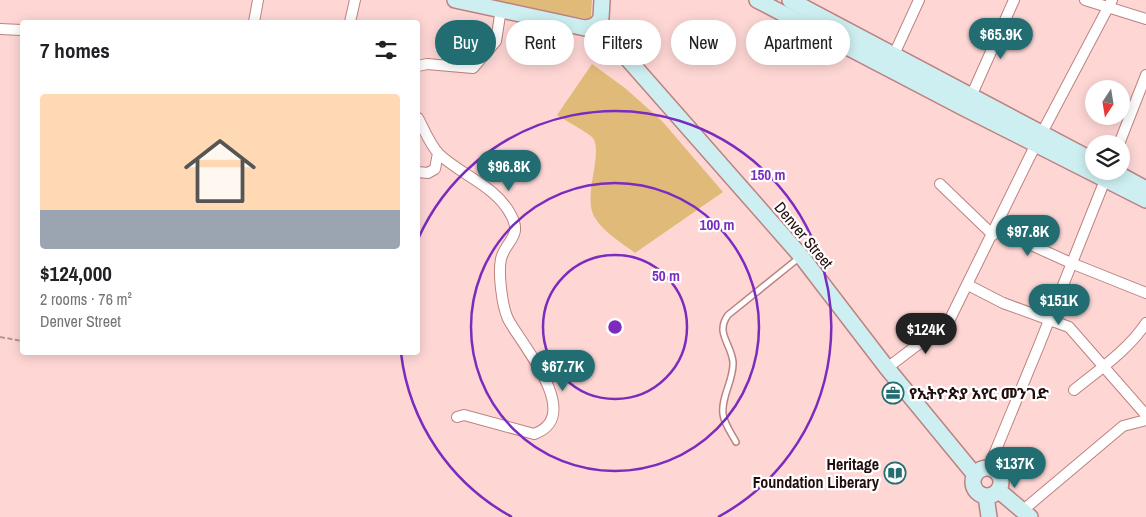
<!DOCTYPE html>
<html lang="en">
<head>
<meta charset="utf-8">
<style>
  body { margin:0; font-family:"Archivo Narrow","Noto Sans Ethiopic",sans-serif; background:#f6f6f6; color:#202124; height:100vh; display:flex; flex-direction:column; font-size:19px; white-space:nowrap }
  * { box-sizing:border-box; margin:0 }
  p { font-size:16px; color:#757577 }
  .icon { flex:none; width:28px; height:28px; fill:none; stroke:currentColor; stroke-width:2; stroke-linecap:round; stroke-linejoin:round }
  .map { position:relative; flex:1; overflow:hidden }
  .details { position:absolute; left:20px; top:20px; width:400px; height:335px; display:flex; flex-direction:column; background:#fff; border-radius:5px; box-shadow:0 2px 12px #0003 }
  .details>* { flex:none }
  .guide { position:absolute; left:435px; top:20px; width:475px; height:45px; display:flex; gap:10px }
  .needle { width:32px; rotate:192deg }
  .fabs { position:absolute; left:1085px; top:80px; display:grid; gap:10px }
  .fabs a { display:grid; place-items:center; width:45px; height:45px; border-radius:50%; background:#fff; box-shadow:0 2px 12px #0003; font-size:25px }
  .price { position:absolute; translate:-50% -42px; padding:0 11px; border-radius:18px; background:#226d71; color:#fff; font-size:16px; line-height:32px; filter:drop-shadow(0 1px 2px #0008) }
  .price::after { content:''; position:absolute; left:50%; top:30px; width:15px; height:11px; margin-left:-8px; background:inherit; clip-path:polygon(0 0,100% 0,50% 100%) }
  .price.current { background:#222; color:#fff }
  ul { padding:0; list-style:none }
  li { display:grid; align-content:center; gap:10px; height:265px; padding:0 20px }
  li span { display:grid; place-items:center; height:155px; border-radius:5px; color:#555 }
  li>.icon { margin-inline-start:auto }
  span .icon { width:90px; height:90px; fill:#fffc; stroke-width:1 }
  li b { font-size:21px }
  h2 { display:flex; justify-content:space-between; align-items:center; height:60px; padding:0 20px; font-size:21px }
  .pill { padding:0 18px; border-radius:22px; background:#fff; box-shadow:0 2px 12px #0003; font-size:18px; line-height:45px }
  .pill.current { background:#226d71; color:#fff }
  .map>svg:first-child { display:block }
  .green { fill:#e0ba79 }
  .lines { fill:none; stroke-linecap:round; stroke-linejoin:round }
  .lane-casing { stroke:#bc8280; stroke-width:8 }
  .street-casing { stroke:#bc8280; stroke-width:12 }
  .secondary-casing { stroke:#bc8280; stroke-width:18 }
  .path { stroke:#b79695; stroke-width:2; stroke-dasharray:5 2.5; stroke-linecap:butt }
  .lane { stroke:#fff; stroke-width:5 }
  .street { stroke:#fff; stroke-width:10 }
  .secondary { stroke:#ceeff1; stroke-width:15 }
  .ring { fill:none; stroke:#7b2cbf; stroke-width:2.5 }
  .labels { text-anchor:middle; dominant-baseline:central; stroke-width:4.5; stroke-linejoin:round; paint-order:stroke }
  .street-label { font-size:16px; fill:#230d0e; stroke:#fff }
  .poi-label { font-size:16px; font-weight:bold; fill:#230d0e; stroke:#fff; text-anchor:start }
  .centre { fill:#7b2cbf; stroke:#fff; stroke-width:2.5 }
  .ring-label { font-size:15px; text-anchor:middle; font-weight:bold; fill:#7b2cbf; stroke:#fff; stroke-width:4.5; stroke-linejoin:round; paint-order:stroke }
</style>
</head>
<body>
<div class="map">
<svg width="1146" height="517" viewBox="0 0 1146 517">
  <rect width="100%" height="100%" fill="#fed7d5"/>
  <path class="green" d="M480,0H592L591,17L588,19Z
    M592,64L625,88L662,121L723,192L635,253C622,243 600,230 593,214C584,192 603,154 593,138C589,133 564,120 557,115Z"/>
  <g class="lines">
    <g class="lane-casing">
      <path id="lane" d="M736,442C732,434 724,424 723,414C721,396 734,380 733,362C731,343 715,333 728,315L800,257"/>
    </g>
    <g class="street-casing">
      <path id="street" d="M1085,0L1146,19
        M254,22L258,0
        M350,22L355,0
        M0,29L22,30
        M891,61L919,0
        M418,66L427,64L473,68L496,41L501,9
        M969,101L1014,0
        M418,118C424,129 430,145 439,154C461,175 496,186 511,215C523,237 505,241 501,259C498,273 502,306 508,319C521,344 585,416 534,434L464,415L457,417
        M1119,144L1146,75
        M418,172L428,173L435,169L438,153
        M940,184L993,235
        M996,229L1071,263L1146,293
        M968,285L1003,303L1069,327L1146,415
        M887,368L949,321L1036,144L1112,0
        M1074,390C1100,369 1128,350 1146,323
        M988,469L1038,348L1107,175
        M1022,511L1123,426L1146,420"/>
    </g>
    <g class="secondary-casing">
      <path id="secondary" d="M455,0L585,28L591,27L597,24
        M757,0L966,109L1146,200
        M790,0L1094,161
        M597,24L801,256L887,368L975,475
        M597,24L601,18L602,0
        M1113,171L1146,189
        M973 482a14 14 0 1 1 28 0a14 14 0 1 1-28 0Z
        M998,490L1030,517
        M986,496L989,517"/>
    </g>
    <path class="path" d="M0,337L22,341"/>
    <use href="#lane" class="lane"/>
    <use href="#street" class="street"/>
    <use href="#secondary" class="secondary"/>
  </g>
  <g class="ring">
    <circle cx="615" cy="327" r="72"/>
    <circle cx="615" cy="327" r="144"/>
    <path d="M512 517A216 216 0 0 1 401 353M418 239A216 216 0 1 1 718 517"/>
  </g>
  <defs>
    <g id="office-ring" transform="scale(1.125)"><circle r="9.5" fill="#fff" stroke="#226d71" stroke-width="1.5"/><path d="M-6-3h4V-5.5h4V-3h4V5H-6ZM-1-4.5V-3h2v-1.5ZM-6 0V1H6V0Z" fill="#226d71"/></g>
    <g id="library-ring" transform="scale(1.125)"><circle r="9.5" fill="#fff" stroke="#226d71" stroke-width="1.5"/><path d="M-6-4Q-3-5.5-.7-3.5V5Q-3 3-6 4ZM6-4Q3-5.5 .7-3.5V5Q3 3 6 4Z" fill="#226d71"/></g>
  </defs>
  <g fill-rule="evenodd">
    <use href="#office-ring" x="893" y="393"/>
    <use href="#library-ring" x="895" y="473"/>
  </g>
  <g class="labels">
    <g class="street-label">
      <text transform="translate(804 235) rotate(50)">Denver Street</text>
    </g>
    <g class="poi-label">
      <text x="909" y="393">የኢትዮጵያ አየር መንገድ</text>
      <text x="879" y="464" text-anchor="end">Heritage<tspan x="879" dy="18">Foundation Liberary</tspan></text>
    </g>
  </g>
  <circle cx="615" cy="327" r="8" class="centre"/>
  <g class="ring-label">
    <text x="768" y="180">150 m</text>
    <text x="717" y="230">100 m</text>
    <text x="666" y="281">50 m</text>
  </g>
</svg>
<div class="fabs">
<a><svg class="needle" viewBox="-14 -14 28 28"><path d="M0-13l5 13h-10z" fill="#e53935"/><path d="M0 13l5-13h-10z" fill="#757577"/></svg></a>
<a><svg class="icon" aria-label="layers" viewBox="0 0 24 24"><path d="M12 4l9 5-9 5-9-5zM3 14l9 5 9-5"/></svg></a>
</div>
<b class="price" style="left:1001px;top:60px">$65.9K</b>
<b class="price" style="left:509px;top:192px">$96.8K</b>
<b class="price" style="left:1028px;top:257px">$97.8K</b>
<b class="price" style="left:1059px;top:326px">$151K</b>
<b class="price current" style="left:926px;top:355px">$124K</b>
<b class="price" style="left:563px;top:392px">$67.7K</b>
<b class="price" style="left:1015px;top:489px">$137K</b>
<div class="guide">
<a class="pill current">Buy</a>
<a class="pill">Rent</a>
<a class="pill">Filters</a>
<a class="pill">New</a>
<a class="pill">Apartment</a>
</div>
<section class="details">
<h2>7 homes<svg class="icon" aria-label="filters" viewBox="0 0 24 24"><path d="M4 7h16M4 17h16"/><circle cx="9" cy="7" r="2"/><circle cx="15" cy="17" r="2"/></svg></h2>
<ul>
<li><span style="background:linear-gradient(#ffd9b3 75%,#9aa5b1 0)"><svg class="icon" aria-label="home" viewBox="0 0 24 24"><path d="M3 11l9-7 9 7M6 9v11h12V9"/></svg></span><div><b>$124,000</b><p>2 rooms · 76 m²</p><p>Denver Street</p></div></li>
</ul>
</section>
</div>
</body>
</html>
